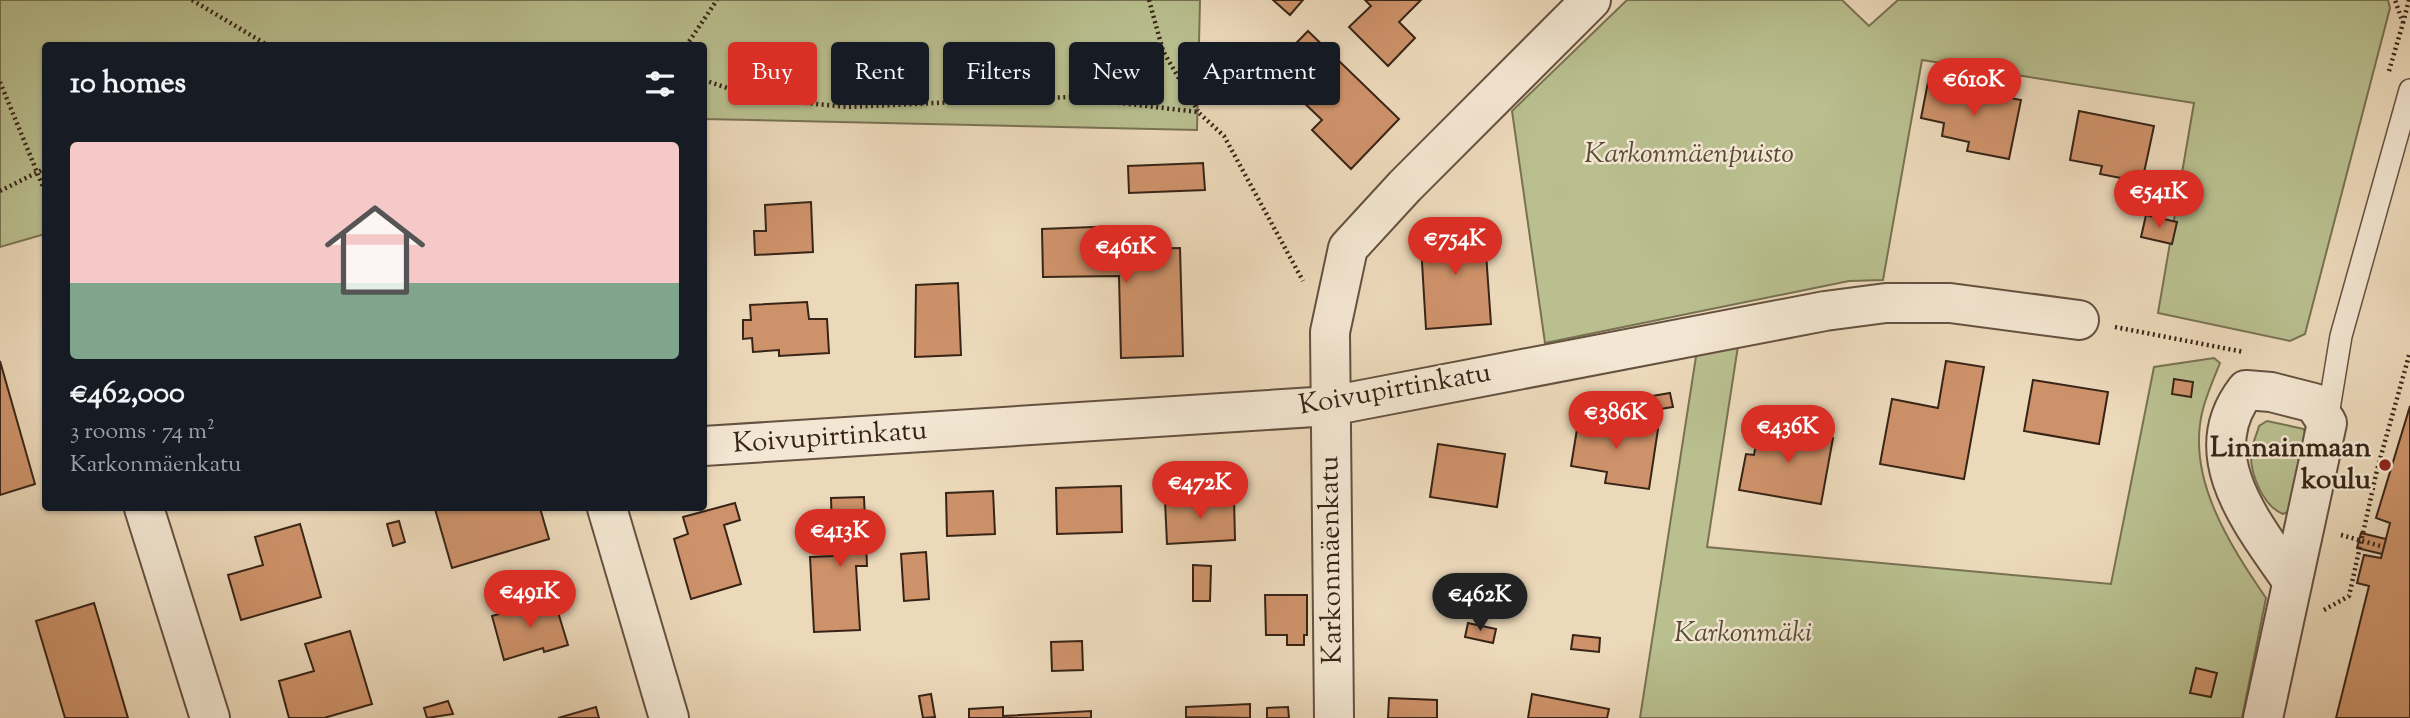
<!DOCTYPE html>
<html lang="en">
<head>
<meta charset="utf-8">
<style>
  body { margin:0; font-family:"Sorts Mill Goudy",serif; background:#20242c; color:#f1f3f6; height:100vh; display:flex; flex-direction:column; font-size:26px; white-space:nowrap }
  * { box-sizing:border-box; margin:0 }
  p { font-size:23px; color:#9ea1a6 }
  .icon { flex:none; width:38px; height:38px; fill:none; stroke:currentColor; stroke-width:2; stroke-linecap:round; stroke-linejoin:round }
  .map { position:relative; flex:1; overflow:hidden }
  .panel { position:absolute; left:42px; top:42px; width:665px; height:469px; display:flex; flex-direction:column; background:#171b24; border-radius:7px; box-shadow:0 2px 5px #0004 }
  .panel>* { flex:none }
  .banner { position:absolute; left:728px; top:42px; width:665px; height:63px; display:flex; gap:14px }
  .price { position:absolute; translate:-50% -60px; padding:0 16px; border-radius:24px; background:#d93025; color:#fff; font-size:23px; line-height:46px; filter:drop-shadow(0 2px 4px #0008) }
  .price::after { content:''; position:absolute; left:50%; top:42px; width:21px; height:16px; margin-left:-10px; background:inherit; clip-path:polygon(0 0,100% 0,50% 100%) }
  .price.on { background:#222; color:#fff }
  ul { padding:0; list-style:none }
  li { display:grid; align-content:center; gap:14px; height:371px; padding:0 28px }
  li span { display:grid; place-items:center; height:217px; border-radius:7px; color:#555 }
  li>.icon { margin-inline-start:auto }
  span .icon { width:126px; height:126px; fill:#fffc; stroke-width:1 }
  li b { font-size:30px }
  h2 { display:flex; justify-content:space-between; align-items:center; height:84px; padding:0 28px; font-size:30px }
  .chip { padding:0 24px; border-radius:7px; background:#171b24; box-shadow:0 2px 5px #0004; font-size:24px; line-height:63px }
  .chip.on { background:#d93025; color:#fff }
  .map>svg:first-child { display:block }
  .green { fill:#b9bf8f; stroke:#787253; stroke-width:2 }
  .building { fill:#ce926a; stroke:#382417; stroke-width:2 }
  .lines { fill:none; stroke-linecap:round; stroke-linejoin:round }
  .service-casing { stroke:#655140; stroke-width:24 }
  .minor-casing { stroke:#655140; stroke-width:42 }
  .path { stroke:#382417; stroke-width:4.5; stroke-dasharray:2 3.5; stroke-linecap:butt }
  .service { stroke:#f3e6d2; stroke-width:21 }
  .minor { stroke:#f3e6d2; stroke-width:38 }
  .poi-dot { fill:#8f2418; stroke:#f3e6d2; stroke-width:2.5 }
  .labels { text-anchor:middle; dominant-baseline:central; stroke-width:5; stroke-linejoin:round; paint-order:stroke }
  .park-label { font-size:28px; font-style:italic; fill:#584b35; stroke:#f3e6d2 }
  .street-label { font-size:28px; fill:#382417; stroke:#f3e6d2 }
  .poi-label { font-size:28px; font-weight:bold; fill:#382417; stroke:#f3e6d2; text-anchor:end }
</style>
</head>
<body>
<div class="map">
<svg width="2410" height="718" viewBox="0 0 2410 718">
  <rect width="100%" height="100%" fill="#ecd9ba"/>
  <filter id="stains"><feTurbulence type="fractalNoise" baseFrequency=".00286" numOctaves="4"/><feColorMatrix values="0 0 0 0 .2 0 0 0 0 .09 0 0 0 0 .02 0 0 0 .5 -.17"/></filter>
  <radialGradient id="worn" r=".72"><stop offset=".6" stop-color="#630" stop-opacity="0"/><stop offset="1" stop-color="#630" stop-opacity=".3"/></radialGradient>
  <path class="green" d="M0,0H1200L1197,130L704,119V46H46L45,234L0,247Z
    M1627,0H1842L1869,26L1898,0H2388L2390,8L2305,334L2290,341L2158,313L2194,103L1922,60L1883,280L1849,281L1545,343L1512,111Z
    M1738,346L1707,547L2111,584L2154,367L2214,358L2220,363C2214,378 2207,394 2203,409C2185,477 2230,545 2266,598L2242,718H1640L1697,350Z
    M2267,421L2304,429L2306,439L2290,511L2283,514C2263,506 2250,474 2251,453C2252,444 2257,434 2259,426Z"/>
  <path class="building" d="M1273,0H1303L1290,15Z
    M1365,0H1421L1399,22L1415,38L1388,66L1349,27L1371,6Z
    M1308,31L1399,119L1351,169L1312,130L1322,120L1270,70Z
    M1928,82L2021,100L2009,159L1967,151L1969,142L1942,136L1944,123L1921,118Z
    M2079,111L2154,126L2142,182L2100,174L2102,166L2070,160Z
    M1203,163L1205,190L1129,193L1128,166Z
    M811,202L813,252L755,255L754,231H766L765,205Z
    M2146,215L2177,222L2172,244L2141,237Z
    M1484,225L1491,324L1426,329L1420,229Z
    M1118,226L1119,249L1180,248L1183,356L1121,358L1119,276L1043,277L1042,229Z
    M958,283L961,355L915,357L916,285Z
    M807,302L809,319H827L829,353L779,356V350L753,352L752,338L743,339V320H751L750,305Z
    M0,361L35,484L0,495Z
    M1946,361L1984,367L1964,479L1880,464L1892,399L1938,408Z
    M2174,379L2193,382L2191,397L2172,394Z
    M2033,380L2108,392L2099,444L2024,431Z
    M1670,393L1673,407L1654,410L1652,396Z
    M2410,406V718H2336L2369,586L2357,583L2364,555L2381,558L2390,523L2376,518Z
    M1579,417L1658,429L1649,489L1605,483L1607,472L1571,466Z
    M1760,424L1833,438L1821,504L1739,490L1746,454L1754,455Z
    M1438,444L1505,454L1497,507L1430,497Z
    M1121,486L1122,532L1057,534L1056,488Z
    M993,491L995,534L947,536L946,493Z
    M864,497L867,566H856L860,630L814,632L810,557L833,556L831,498Z
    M1234,498L1235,540L1167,544L1165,501Z
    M735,503L740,520L724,525L741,584L691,599L674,539L688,534L683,517Z
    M540,508L549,539L452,568L435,509Z
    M399,521L405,542L393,546L387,524Z
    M300,524L321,597L241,620L228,575L263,565L255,537Z
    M2361,533L2386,539L2382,554L2357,548Z
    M926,552L929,599L904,601L901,554Z
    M1193,565L1211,566L1210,601H1193Z
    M1265,595H1307V635H1304V645H1287V635H1266Z
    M554,599L568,645L544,652L543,648L504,660L492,616Z
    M94,603L108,650L128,718H65L36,621Z
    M1468,623L1496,629L1493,643L1465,637Z
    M350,631L372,704L324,718H289L279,681L314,671L305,644Z
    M1573,635L1600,638L1599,652L1571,649Z
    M1082,641L1083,670L1052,671L1051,642Z
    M2196,668L2217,673L2211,697L2190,693Z
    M931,694L935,717L923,718L919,696Z
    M1532,694L1609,709L1607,718H1528Z
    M1389,698L1437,700V718H1388Z
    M448,701L453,714L427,718L424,708Z
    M1250,704V718L1186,717V707Z
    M596,707L599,718H558Z
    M1003,707V716L1091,711V718H969V709Z
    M1288,707L1289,718H1267V708Z"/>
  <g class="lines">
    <g class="service-casing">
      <path id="service" d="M2327,421L2341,336L2410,90"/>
    </g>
    <g class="minor-casing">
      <path id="minor" d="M704,446L1330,406L1825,311L1886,303H1950L2079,320
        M144,508L210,718
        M607,508L669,718
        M1334,718L1330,332L1348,248L1405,186L1591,0
        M2263,718L2327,423L2314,403L2271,392L2246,390C2195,456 2254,525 2292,581"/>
    </g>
    <path class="path" d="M192,0L269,46
      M1149,0L1163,51L1198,111
      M2403,23L2409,0
      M686,46L717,0
      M2389,71L2403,23L2395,0
      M704,80L756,98L847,107L1069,97L1198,112L1224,136L1303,281
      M0,82L46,194
      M0,191L46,168
      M2115,327L2244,352
      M2341,535L2384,547
      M2324,610L2349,596L2377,470L2410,352"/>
    <use href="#service" class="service"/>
    <use href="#minor" class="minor"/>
  </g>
  <circle class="poi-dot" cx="2385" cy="465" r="7"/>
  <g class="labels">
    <g class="park-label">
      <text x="1689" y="155">Karkonmäenpuisto</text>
      <text x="1743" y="634">Karkonmäki</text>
    </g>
    <g class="street-label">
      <text transform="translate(1395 390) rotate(-10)">Koivupirtinkatu</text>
      <text transform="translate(830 438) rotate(-4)">Koivupirtinkatu</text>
      <text transform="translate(1332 560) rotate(-91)">Karkonmäenkatu</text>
    </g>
    <g class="poi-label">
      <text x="2371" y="449">Linnainmaan<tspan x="2371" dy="32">koulu</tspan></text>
    </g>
  </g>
  <rect width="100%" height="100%" filter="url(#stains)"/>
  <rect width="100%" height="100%" fill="url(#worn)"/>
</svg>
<b class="price" style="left:1974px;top:118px">€610K</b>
<b class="price" style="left:2159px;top:230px">€541K</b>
<b class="price" style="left:1455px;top:277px">€754K</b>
<b class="price" style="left:1126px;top:285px">€461K</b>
<b class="price" style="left:1616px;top:451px">€386K</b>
<b class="price" style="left:1788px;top:465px">€436K</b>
<b class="price" style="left:1200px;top:521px">€472K</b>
<b class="price" style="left:840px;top:569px">€413K</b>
<b class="price" style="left:530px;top:630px">€491K</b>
<b class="price on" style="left:1480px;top:633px">€462K</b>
<div class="banner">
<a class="chip on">Buy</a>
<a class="chip">Rent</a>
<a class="chip">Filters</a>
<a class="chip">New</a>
<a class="chip">Apartment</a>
</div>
<section class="panel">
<h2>10 homes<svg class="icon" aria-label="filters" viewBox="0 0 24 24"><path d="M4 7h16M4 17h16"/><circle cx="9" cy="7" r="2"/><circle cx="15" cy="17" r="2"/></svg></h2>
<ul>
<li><span style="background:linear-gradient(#f6c9c9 65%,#7fa58c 0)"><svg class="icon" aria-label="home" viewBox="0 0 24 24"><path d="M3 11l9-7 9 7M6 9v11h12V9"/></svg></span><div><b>€462,000</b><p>3 rooms · 74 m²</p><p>Karkonmäenkatu</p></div></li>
</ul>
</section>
</div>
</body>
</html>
